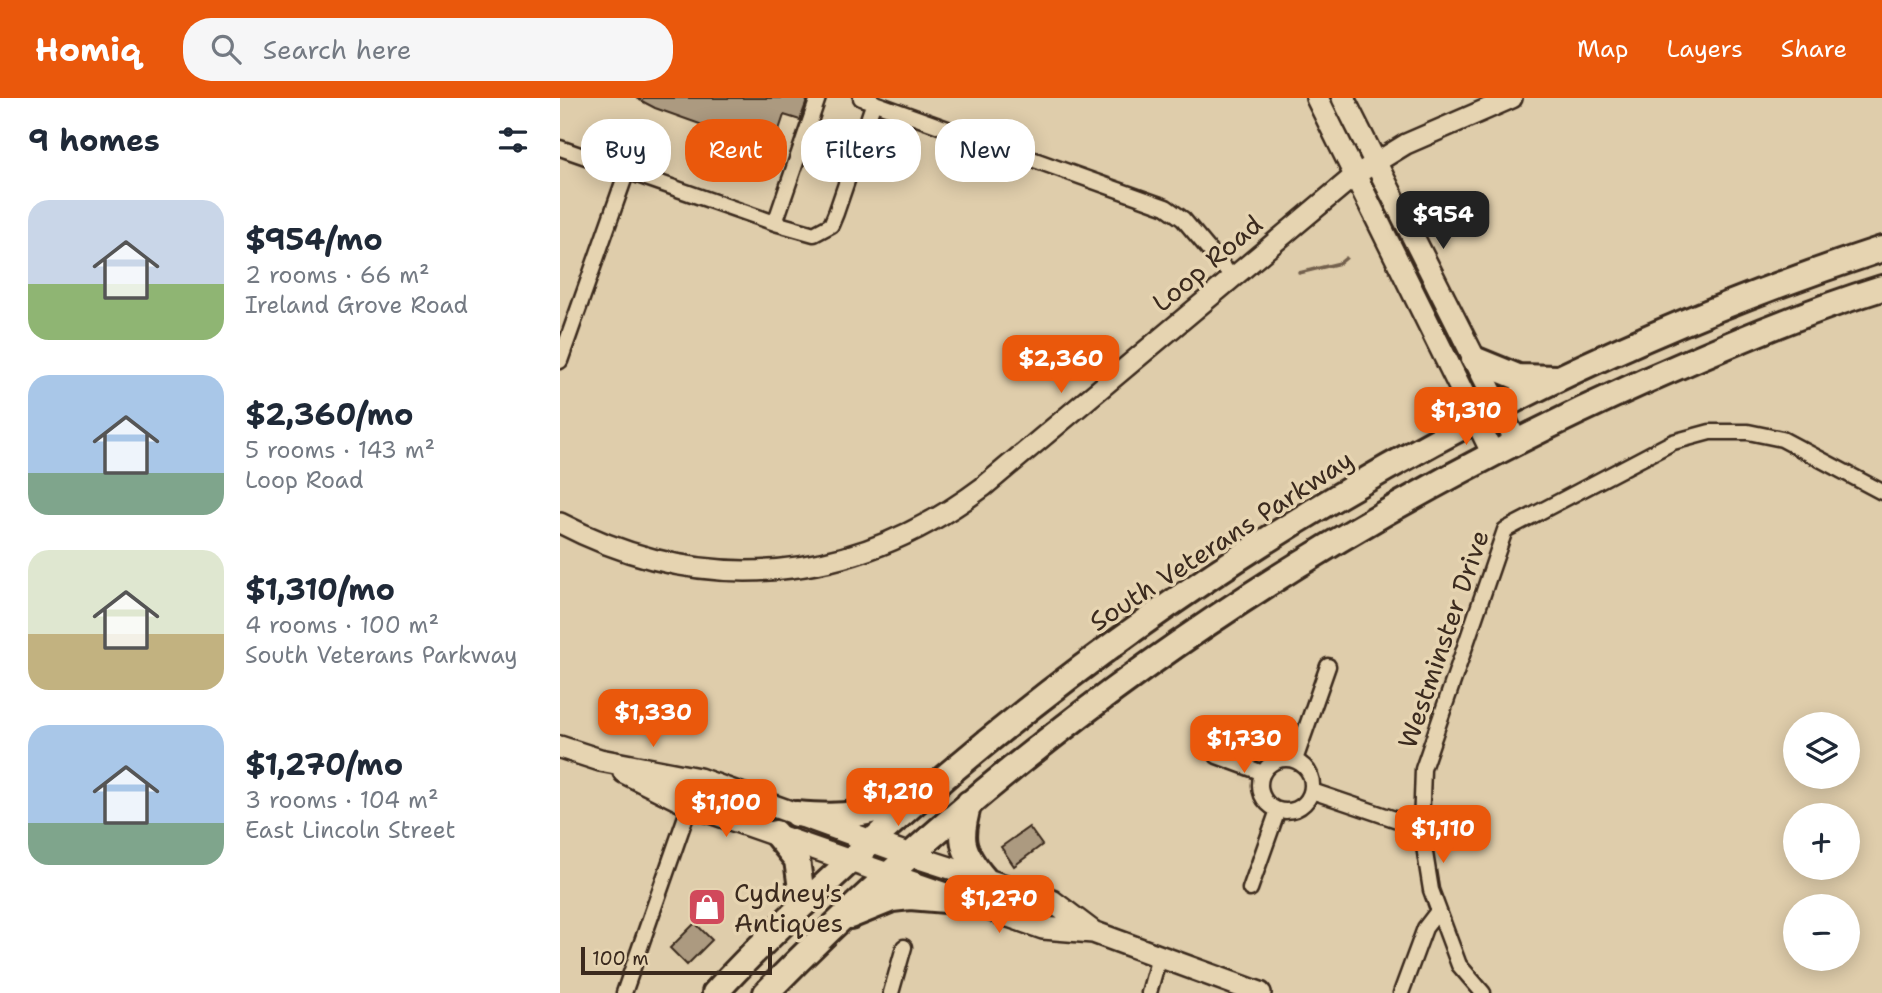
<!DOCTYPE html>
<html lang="en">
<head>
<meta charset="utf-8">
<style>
  body { margin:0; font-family:"Shantell Sans",sans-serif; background:#f6f6f7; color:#1f2937; height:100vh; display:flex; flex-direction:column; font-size:26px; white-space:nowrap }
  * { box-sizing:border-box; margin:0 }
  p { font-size:23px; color:#747a83 }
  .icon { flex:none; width:38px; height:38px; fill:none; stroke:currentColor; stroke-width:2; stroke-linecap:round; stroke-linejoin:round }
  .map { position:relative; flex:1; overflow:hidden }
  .sheet { display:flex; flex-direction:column; background:#fff; width:560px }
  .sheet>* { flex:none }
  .banner { position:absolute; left:21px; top:21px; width:665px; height:63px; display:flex; gap:14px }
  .buttons { position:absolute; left:1223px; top:614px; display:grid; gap:14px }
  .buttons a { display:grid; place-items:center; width:77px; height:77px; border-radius:50%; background:#fff; box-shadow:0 4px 18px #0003; font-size:35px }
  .scale { position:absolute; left:21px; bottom:18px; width:191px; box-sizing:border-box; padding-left:7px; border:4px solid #3b2a1e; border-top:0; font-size:19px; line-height:24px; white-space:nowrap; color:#3b2a1e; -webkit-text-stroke:5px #e6d4b1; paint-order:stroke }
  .price { position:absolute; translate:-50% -60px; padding:0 16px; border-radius:14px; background:#ea580c; color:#fff; font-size:23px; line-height:46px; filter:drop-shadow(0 2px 4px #0008) }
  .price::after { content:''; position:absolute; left:50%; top:42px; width:21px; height:16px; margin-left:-10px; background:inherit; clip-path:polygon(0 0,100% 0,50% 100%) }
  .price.selected { background:#222; color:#fff }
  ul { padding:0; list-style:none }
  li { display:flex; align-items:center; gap:21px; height:175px; padding:0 28px }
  li span { display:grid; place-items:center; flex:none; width:196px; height:140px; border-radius:21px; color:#555 }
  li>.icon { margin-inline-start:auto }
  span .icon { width:84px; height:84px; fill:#fffc; stroke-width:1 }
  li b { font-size:30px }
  h2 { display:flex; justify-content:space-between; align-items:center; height:84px; padding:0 28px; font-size:30px }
  .pill { padding:0 24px; border-radius:28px; background:#fff; box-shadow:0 4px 18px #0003; font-size:24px; line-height:63px }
  .pill.selected { background:#ea580c; color:#fff }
  header { display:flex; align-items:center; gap:42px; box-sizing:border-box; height:98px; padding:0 35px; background:#ea580c; color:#fff }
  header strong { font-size:33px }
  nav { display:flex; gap:38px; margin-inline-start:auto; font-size:24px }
  .search { width:490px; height:63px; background:#f6f6f7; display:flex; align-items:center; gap:18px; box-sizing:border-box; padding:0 24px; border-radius:28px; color:#747a83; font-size:26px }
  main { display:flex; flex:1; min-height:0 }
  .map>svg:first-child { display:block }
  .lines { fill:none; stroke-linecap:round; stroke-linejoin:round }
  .stream { stroke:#73614e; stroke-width:3.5 }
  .building { fill:#ac9a80; stroke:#3b2a1e; stroke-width:2 }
  .minor-casing { stroke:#3b2a1e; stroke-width:19 }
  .tertiary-casing { stroke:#3b2a1e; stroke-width:24 }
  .secondary-casing { stroke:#3b2a1e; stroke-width:26 }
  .trunk-casing { stroke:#3b2a1e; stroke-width:30 }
  .minor { stroke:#e6d4b1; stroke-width:14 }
  .tertiary { stroke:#e6d4b1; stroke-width:19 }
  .secondary { stroke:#e6d4b1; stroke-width:21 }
  .trunk { stroke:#e6d4b1; stroke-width:24 }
  .labels { text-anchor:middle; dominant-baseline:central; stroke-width:7; stroke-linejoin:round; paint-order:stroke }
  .street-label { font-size:26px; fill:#3b2a1e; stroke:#e6d4b1 }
  .poi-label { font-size:26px; fill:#3b2a1e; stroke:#e6d4b1; text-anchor:start }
</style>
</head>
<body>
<header>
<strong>Homiq</strong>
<div class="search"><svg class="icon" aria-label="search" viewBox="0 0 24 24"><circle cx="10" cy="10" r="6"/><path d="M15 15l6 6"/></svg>Search here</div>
<nav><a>Map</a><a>Layers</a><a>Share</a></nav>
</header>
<main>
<section class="sheet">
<h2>9 homes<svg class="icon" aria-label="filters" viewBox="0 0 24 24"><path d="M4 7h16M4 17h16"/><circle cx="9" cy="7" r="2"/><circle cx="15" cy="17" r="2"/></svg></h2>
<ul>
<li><span style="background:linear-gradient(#c9d6e8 60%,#8fb573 0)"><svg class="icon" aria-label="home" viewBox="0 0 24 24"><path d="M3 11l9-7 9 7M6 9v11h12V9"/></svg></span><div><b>$954/mo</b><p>2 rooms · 66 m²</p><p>Ireland Grove Road</p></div></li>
<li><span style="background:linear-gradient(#a9c7e8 70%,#7fa58c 0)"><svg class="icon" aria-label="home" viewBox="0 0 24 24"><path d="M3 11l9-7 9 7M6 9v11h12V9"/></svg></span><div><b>$2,360/mo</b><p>5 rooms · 143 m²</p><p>Loop Road</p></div></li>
<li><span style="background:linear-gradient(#dfe7d0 60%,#c2b280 0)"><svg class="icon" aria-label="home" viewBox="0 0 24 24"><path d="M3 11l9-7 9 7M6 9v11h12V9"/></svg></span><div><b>$1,310/mo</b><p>4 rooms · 100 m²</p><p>South Veterans Parkway</p></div></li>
<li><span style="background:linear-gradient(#a9c7e8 70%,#7fa58c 0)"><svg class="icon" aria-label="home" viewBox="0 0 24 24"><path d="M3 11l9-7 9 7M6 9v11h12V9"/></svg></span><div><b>$1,270/mo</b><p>3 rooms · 104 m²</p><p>East Lincoln Street</p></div></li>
</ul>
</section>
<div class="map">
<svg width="1322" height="895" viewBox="0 0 1322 895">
  <rect width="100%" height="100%" fill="#dfcdab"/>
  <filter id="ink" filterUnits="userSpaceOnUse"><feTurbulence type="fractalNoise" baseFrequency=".0143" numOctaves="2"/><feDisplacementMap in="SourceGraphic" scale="14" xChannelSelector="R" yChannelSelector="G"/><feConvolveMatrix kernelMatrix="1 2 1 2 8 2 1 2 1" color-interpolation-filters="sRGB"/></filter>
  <g filter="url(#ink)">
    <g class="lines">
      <path class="stream" d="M739,175L780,165L786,160"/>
    </g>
    <path class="building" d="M76,0H248L240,22L224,17L218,35L186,22L179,40L95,10Z
      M469,729L482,747L454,768L441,749Z
      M135,825L152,842L127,867L110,850Z"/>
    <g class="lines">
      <g class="minor-casing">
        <path id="minor" d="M258,0L215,125L254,136L271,127L276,115L314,4
          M301,0L606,109L623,121L672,179
          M0,50L215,125
          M0,263L67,73
          M657,658L703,675
          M700 687a26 26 0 1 1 52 0a26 26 0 1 1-52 0Z
          M735,662L768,568
          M752,693L861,730
          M690,791L718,712
          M64,895L139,681
          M331,895L344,849
          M589,895L599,859
          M841,895L865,830L878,813
          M923,895L899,867L871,792L861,730L863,671L945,432L1113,344L1150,334H1188L1222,341L1322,394"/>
      </g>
      <g class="tertiary-casing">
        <path id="tertiary" d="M0,425C144,500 294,486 423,389L794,78L846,46L952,0"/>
      </g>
      <g class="secondary-casing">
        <path id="secondary" d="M757,0L933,356
          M783,0L956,343
          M0,649L40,662L139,681L350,757L492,803L533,834L700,895
          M64,674L130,707L483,830L533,834"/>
      </g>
      <g class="trunk-casing">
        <path id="trunk" d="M914,261L958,279L998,280
          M409,705C399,740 400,752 424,780
          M236,716C282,720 307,718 351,700
          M215,735L237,762L243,805
          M290,818L332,801L350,799L410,804
          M155,895C201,845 251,799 301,753C593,485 944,274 1322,151
          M206,895C460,635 753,431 1085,283C1163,249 1241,215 1322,190"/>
      </g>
      <use href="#minor" class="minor"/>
      <use href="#tertiary" class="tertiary"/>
      <use href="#secondary" class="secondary"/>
      <use href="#trunk" class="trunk"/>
    </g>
  </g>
  <defs>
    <g id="shop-square" transform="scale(2.0125)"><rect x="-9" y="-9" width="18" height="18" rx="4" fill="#d1495b" stroke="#e6d4b1"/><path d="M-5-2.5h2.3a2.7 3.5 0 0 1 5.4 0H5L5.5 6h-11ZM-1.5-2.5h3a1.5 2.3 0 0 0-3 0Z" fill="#fff"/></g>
  </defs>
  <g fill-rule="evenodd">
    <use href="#shop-square" x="147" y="809"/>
  </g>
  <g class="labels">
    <g class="street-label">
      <text transform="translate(647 165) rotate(-40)">Loop Road</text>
      <text transform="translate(661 442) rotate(-33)">South Veterans Parkway</text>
      <text transform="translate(883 541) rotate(-71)">Westminster Drive</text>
    </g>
    <g class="poi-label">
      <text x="174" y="794">Cydney's<tspan x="174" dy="30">Antiques</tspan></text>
    </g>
  </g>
</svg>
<div class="buttons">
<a><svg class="icon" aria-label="layers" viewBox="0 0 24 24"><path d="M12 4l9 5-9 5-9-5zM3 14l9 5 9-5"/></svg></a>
<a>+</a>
<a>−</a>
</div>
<div class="scale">100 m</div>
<b class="price selected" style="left:883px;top:153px">$954</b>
<b class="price" style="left:501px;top:297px">$2,360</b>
<b class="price" style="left:906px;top:349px">$1,310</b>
<b class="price" style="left:93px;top:651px">$1,330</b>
<b class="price" style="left:684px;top:677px">$1,730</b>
<b class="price" style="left:338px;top:730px">$1,210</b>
<b class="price" style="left:166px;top:741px">$1,100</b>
<b class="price" style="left:883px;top:767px">$1,110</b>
<b class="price" style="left:439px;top:837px">$1,270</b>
<div class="banner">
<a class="pill">Buy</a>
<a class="pill selected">Rent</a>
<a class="pill">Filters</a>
<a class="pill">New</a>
</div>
</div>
</main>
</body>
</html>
